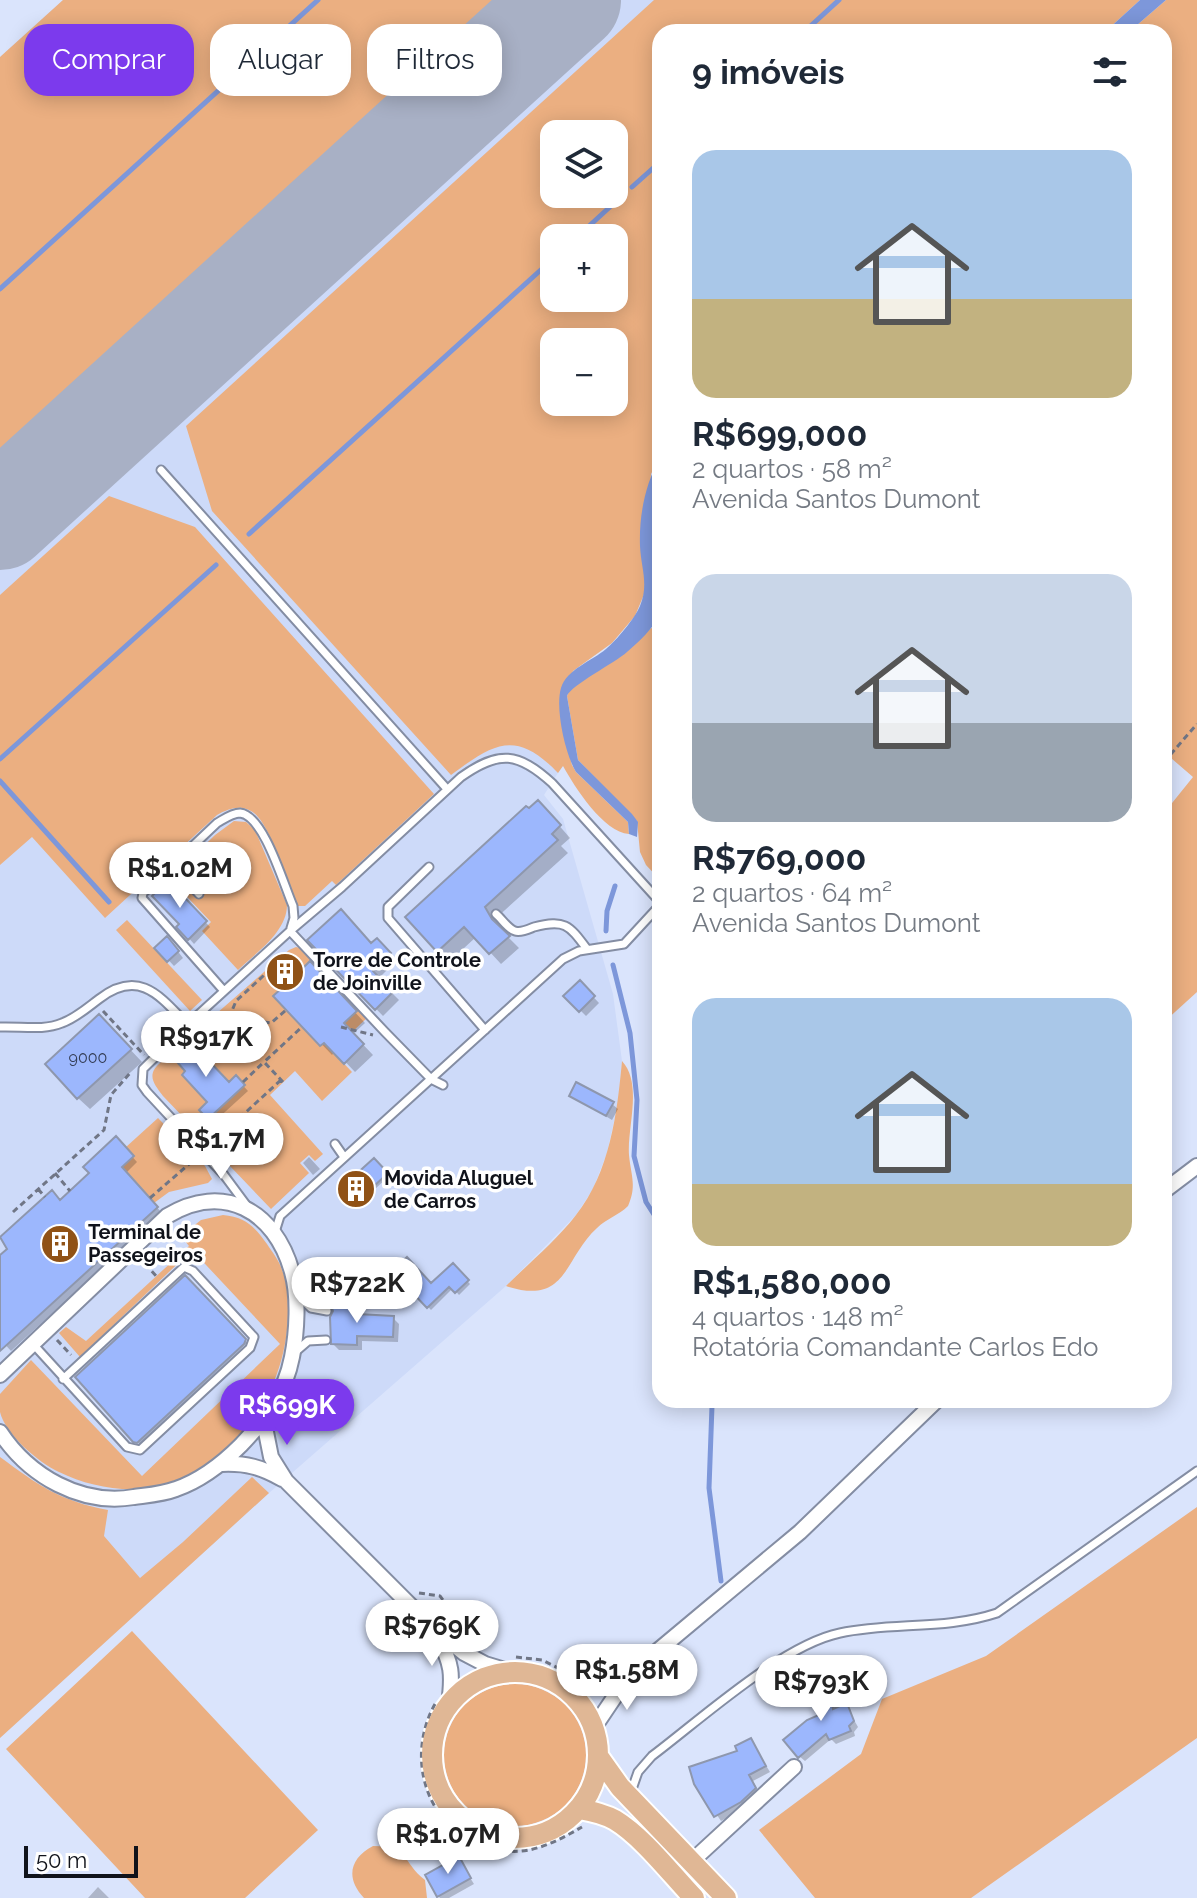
<!DOCTYPE html>
<html lang="pt">
<head>
<meta charset="utf-8">
<style>
  body { margin:0; font-family:Raleway,sans-serif; background:#f2f2f3; color:#1f2937; height:100vh; display:flex; flex-direction:column; font-size:30px; white-space:nowrap }
  * { box-sizing:border-box; margin:0 }
  p { font-size:26px; color:#747a83 }
  .icon { flex:none; width:44px; height:44px; fill:none; stroke:currentColor; stroke-width:2; stroke-linecap:round; stroke-linejoin:round }
  .map { position:relative; flex:1; overflow:hidden }
  .sheet { position:absolute; left:652px; top:24px; width:520px; height:1384px; display:flex; flex-direction:column; background:#fff; border-radius:24px; box-shadow:0 4px 20px #0003 }
  .sheet>* { flex:none }
  .top-card { position:absolute; left:24px; top:24px; width:508px; height:72px; display:flex; gap:16px }
  .fabs { position:absolute; left:540px; top:120px; display:grid; gap:16px }
  .fabs a { display:grid; place-items:center; width:88px; height:88px; border-radius:16px; background:#fff; box-shadow:0 4px 20px #0003; font-size:40px }
  .scale { position:absolute; left:24px; bottom:20px; width:114px; box-sizing:border-box; padding-left:8px; border:4px solid #10131b; border-top:0; font-size:22px; line-height:28px; white-space:nowrap; color:#10131b; -webkit-text-stroke:6px #fff; paint-order:stroke }
  .price { position:absolute; translate:-50% -68px; padding:0 18px; border-radius:28px; background:#fff; color:#222; font-size:26px; line-height:52px; filter:drop-shadow(0 2px 4px #0008) }
  .price::after { content:''; position:absolute; left:50%; top:48px; width:24px; height:18px; margin-left:-12px; background:inherit; clip-path:polygon(0 0,100% 0,50% 100%) }
  .price.current { background:#7c3aed; color:#fff }
  ul { padding:0; list-style:none }
  li { display:grid; align-content:center; gap:16px; height:424px; padding:0 40px }
  li span { display:grid; place-items:center; height:248px; border-radius:24px; color:#555 }
  li>.icon { margin-inline-start:auto }
  span .icon { width:144px; height:144px; fill:#fffc; stroke-width:1 }
  li b { font-size:34px }
  h2 { display:flex; justify-content:space-between; align-items:center; height:96px; padding:0 40px; font-size:34px }
  .chip { padding:0 28px; border-radius:24px; background:#fff; box-shadow:0 4px 20px #0003; font-size:28px; line-height:72px }
  .chip.current { background:#7c3aed; color:#fff }
  .map>svg:first-child { display:block }
  .built { fill:#cddaf9; fill-rule:evenodd }
  .green { fill:#ebaf81; fill-rule:evenodd }
  .water { fill:#7d97da }
  .shadow { fill:#0003 }
  .lines { fill:none; stroke-linecap:round; stroke-linejoin:round }
  .stream { stroke:#7d97da; stroke-width:5 }
  .runway { stroke:#a8b0c5; stroke-width:104 }
  .building { fill:#9cb7fd; stroke:#8e97ad; stroke-width:2 }
  .lane-casing { stroke:#848da3; stroke-width:11 }
  .street-casing { stroke:#848da3; stroke-width:18 }
  .primary-casing { stroke:#fff; stroke-width:24 }
  .path { stroke:#707686; stroke-width:3; stroke-dasharray:6 4; stroke-linecap:butt }
  .lane { stroke:#fff; stroke-width:7 }
  .street { stroke:#fff; stroke-width:14 }
  .primary { stroke:#e0b795; stroke-width:20 }
  .labels { text-anchor:middle; dominant-baseline:central; stroke-width:7; stroke-linejoin:round; paint-order:stroke }
  .number-label { font-size:16px; fill:#333c54 }
  .poi-label { font-size:20px; font-weight:bold; fill:#10131b; stroke:#fff; text-anchor:start }
</style>
</head>
<body>
<div class="map">
<svg width="1197" height="1898" viewBox="0 0 1197 1898">
  <rect width="100%" height="100%" fill="#dae4fc"/>
  <path class="built" d="M63,0H1106L660,32V457L536,663L563,765L544,795L563,819L613,994L622,1061L618,1103L607,1153L593,1189L576,1215L506,1286L269,1493L0,1738V57ZM554,134H614V194H554ZM554,238H614V298H554ZM554,342H614V402H554Z"/>
  <path class="green" d="M63,0H497L0,451V57Z
    M654,0H1140L1105,32H660V457L651,474L645,592L635,616L612,643L573,671L560,715L572,765L576,772L628,822L629,834C604,833 574,786 563,766L558,773C516,729 494,743 451,775L212,511L186,426ZM554,134H614V194H554ZM554,238H614V298H554ZM554,342H614V402H554Z
    M1166,0H1197V992L1164,1022V813L1193,777L1164,752V32H1129Z
    M109,496L195,527L434,794L336,885L332,881L305,906H298C290,887 270,829 258,817C246,803 231,807 217,815L105,918L32,837L0,865V595Z
    M660,615V880L646,865L640,852L637,821L578,760L567,696L570,689L653,627Z
    M234,821L246,822L255,830L287,905C287,932 256,953 238,970L202,931L211,922L170,879L215,835Z
    M127,920L202,1000L190,1011L116,930Z
    M296,947L304,949L368,1017L332,1051L352,1072L322,1101L295,1071L270,1095L323,1154L315,1161L309,1155L300,1163L309,1173L271,1209L163,1096C154,1084 146,1075 160,1063L289,950ZM308,963L354,1013L320,1046L274,996Z
    M622,1061C643,1084 627,1127 629,1155C631,1176 637,1185 628,1206C619,1215 606,1219 597,1228C563,1259 568,1306 506,1286C529,1263 556,1241 576,1215C610,1172 617,1114 622,1061Z
    M158,1118L205,1166L212,1179L208,1183L169,1192L154,1203L122,1167L133,1156L126,1147Z
    M223,1215C245,1217 254,1226 267,1244C272,1252 279,1260 282,1270C288,1283 288,1298 288,1312C288,1378 249,1446 189,1476C148,1497 98,1491 59,1472C39,1463 5,1434 0,1412C0,1407 0,1399 0,1394L31,1360L142,1476L280,1344L192,1250L80,1357L59,1333L66,1327L86,1341L189,1246L181,1236L201,1220Z
    M0,1457C38,1485 60,1501 108,1510L104,1536L140,1578L183,1542L252,1477L269,1493L0,1738Z
    M1197,1507V1738L971,1898H815L759,1830L861,1754L882,1699L986,1656Z
    M132,1631L318,1830L245,1898H145L6,1749Z
    M444 1755a71 71 0 1 1 142 0a71 71 0 1 1-142 0Z
    M373,1846C411,1847 401,1861 425,1880L427,1898H364C345,1878 350,1858 373,1846Z"/>
  <path class="water" d="M1140,0H1166L1129,32H1105Z
    M660,457V615C652,629 640,641 627,652C615,663 571,685 567,696L578,760L632,814L638,822L637,837L629,834L628,822L576,772C565,754 555,708 561,688C567,669 592,661 606,649C616,641 635,618 640,606C649,584 641,568 640,546C639,515 645,485 660,457Z"/>
  <path class="shadow" d="M549,814L570,838L561,846L568,853L495,919L502,931L519,948L501,964L476,937L450,961L439,950Z
    M168,883L210,927L194,944L179,927L182,925Z
    M310,940L372,945L377,941L396,961L378,979L399,1000L383,1016Z
    M172,944L183,958L174,966L157,948Z
    M310,964L365,1023L353,1034L373,1055L355,1072L335,1051L332,1055L276,996Z
    M580,983L599,1003L586,1016L566,996Z
    M110,1028L142,1062L90,1109L78,1098Z
    M188,1072L229,1084L236,1078L248,1091L214,1122L202,1110L210,1102Z
    M571,1095L612,1104L618,1109L612,1120Z
    M239,1131L251,1143L249,1151L245,1154L239,1153L226,1139L231,1133Z
    M116,1139L137,1162L126,1173L162,1213L11,1351L0,1339V1257L9,1249L1,1239L52,1193L61,1202L92,1174Z
    M309,1157L320,1169L313,1175L303,1163Z
    M374,1161L389,1176L360,1203L345,1187Z
    M453,1266L470,1284L459,1295L453,1288L431,1310L395,1271L431,1286Z
    M185,1277L247,1343L140,1444L137,1443L78,1377Z
    M356,1305L362,1311V1317L393,1318L399,1324L398,1342L362,1341V1350H339L333,1344Z
    M825,1686L833,1694L837,1710L846,1706L858,1727L854,1732L855,1736L836,1744L831,1739L805,1761L799,1756L821,1716Z
    M751,1741L770,1772L753,1781L760,1794L746,1807L721,1821L696,1784L740,1752Z
    M458,1859L474,1884L449,1898H440L438,1896Z
    M98,1887L109,1898H88Z"/>
  <g class="lines">
    <path class="stream" d="M804,32L839,0
      M632,187L660,162
      M576,238L624,194
      M0,289L318,0
      M249,534L554,258
      M0,759L216,565
      M0,781L109,902
      M606,931L607,911L615,886
      M613,965L630,1033L637,1100L634,1156L646,1202L660,1224
      M712,1406L709,1488L721,1581"/>
    <path class="runway" d="M0,518L569,0"/>
  </g>
  <path class="building" d="M538,800L561,825L552,834L558,840L485,907L492,919L510,936L489,954L464,927L437,952L405,917L526,806L529,808Z
    M168,880L207,921L188,940L176,927L179,924L152,896Z
    M341,909L371,943L377,938L391,953L373,971L393,992L375,1010L307,940Z
    M167,936L179,951L167,962L154,948Z
    M288,958L300,971L310,961L357,1011L344,1023L364,1044L344,1064L324,1043L320,1046L273,996L283,987L271,975Z
    M580,980L595,996L579,1012L563,996Z
    M99,1014L132,1049L77,1099L45,1064Z
    M188,1039L229,1082L236,1075L245,1085L208,1119L199,1110L207,1102L182,1075L185,1071L171,1055Z
    M576,1082L614,1102L606,1116L569,1096Z
    M225 1139a11 11 0 1 1 22 0a11 11 0 1 1-22 0Z
    M116,1136L134,1156L122,1167L158,1207L0,1351V1255L7,1249L0,1237L52,1190L60,1200L89,1173L83,1167Z
    M374,1158L388,1173L357,1202L342,1187Z
    M407,1257L431,1283L453,1263L469,1280L455,1293L449,1287L427,1308L392,1271Z
    M185,1275L246,1339L244,1344L137,1443L133,1442L75,1377Z
    M330,1303H357V1314L394,1316L393,1337L357,1336V1345L331,1344L330,1317L333,1311Z
    M825,1684L826,1687L829,1686L833,1709L847,1703L854,1721L849,1726L851,1731L829,1740L826,1734L798,1758L783,1740L807,1720L819,1715L813,1687Z
    M751,1738L766,1766L749,1775L756,1788L741,1802L714,1817L694,1784L689,1767L737,1751L735,1746Z
    M459,1856L471,1878L437,1897L425,1875Z"/>
  <g class="lines">
    <g class="lane-casing">
      <path id="lane" d="M161,470L447,789
        M173,866L199,894
        M429,867L388,907V918L485,1030
        M496,914C502,919 508,929 515,931C521,933 529,929 534,927C565,919 569,925 587,949
        M290,931L385,1032L431,1079L443,1085
        M224,991L142,898L143,893L217,823C224,819 232,813 240,813C264,815 284,886 293,906L294,918L291,928
        M0,1027C21,1026 43,1031 62,1023C76,1018 87,1008 99,999C139,968 160,996 187,1024
        M335,1144L344,1157
        M247,1206L224,1175L147,1092L142,1085L143,1069L199,1014L290,931L342,887L461,777C499,750 518,752 552,783L660,902
        M275,1232L280,1216L563,959L579,951L624,944L660,905
        M298,1296L311,1308L327,1311
        M33,1344L127,1447L140,1450L250,1348L254,1337L193,1271L184,1267L63,1379
        M294,1353L308,1341L326,1340
        M631,1792L638,1772L652,1756C700,1720 782,1645 840,1633C892,1622 946,1630 997,1613L1197,1471"/>
    </g>
    <g class="street-casing">
      <path id="street" d="M1164,1191L1197,1166
        M0,1375L167,1216C223,1182 275,1210 292,1272C299,1296 297,1332 292,1357C285,1393 266,1419 241,1445C222,1464 202,1480 176,1489C163,1494 149,1495 134,1497C81,1506 29,1476 0,1432
        M264,1422L271,1457L286,1481L434,1629L464,1653L485,1664L511,1672
        M222,1464C246,1463 261,1467 282,1479
        M438,1637C452,1664 453,1674 449,1704
        M566,1690L601,1684L630,1675
        M593,1729L630,1674L800,1532L937,1400
        M691,1862L794,1767"/>
    </g>
    <g class="primary-casing">
      <path id="primary" d="M432 1755a83 83 0 1 1 166 0a83 83 0 1 1-166 0Z
        M598,1756L620,1787L726,1898
        M579,1809C591,1811 604,1814 615,1820C643,1837 671,1874 694,1898"/>
    </g>
    <path class="path" d="M1164,762L1197,724
      M103,1011L144,1055
      M214,1016L271,1023L286,1010
      M229,1018L236,1001L275,965L278,968
      M341,1027L373,1035
      M243,1082L264,1062
      M283,1082L264,1062L302,1027
      M210,1145L281,1080
      M55,1173L70,1191
      M38,1189L45,1197
      M150,1198L196,1158
      M13,1212L104,1130L111,1095L130,1073
      M149,1254L146,1265L158,1278
      M57,1340L71,1355
      M419,1593L440,1596L473,1640
      M516,1657L542,1660L570,1674
      M435,1704C401,1765 433,1845 507,1851C534,1854 559,1840 582,1827"/>
    <use href="#lane" class="lane"/>
    <use href="#street" class="street"/>
    <use href="#primary" class="primary"/>
  </g>
  <defs>
    <g id="building-disc" transform="scale(2)"><circle r="9.5" fill="#905216" stroke="#fff"/><path d="M-4-6H4V6H1V3H-1V6H-4ZM-2.5-4.3h1.7v1.8h-1.7ZM.8-4.3h1.7v1.8H.8ZM-2.5-1h1.7V.8h-1.7ZM.8-1h1.7V.8H.8Z" fill="#fff"/></g>
  </defs>
  <g fill-rule="evenodd">
    <use href="#building-disc" x="285" y="972"/>
    <use href="#building-disc" x="356" y="1189"/>
    <use href="#building-disc" x="60" y="1244"/>
  </g>
  <g class="labels">
    <g class="number-label">
      <text x="88" y="1057">9000</text>
    </g>
    <g class="poi-label">
      <text x="313" y="960">Torre de Controle<tspan x="313" dy="23">de Joinville</tspan></text>
      <text x="384" y="1178">Movida Aluguel<tspan x="384" dy="23">de Carros</tspan></text>
      <text x="88" y="1232">Terminal de<tspan x="88" dy="23">Passegeiros</tspan></text>
    </g>
  </g>
</svg>
<div class="fabs">
<a><svg class="icon" aria-label="layers" viewBox="0 0 24 24"><path d="M12 4l9 5-9 5-9-5zM3 14l9 5 9-5"/></svg></a>
<a>+</a>
<a>−</a>
</div>
<div class="scale">50 m</div>
<b class="price" style="left:180px;top:910px">R$1.02M</b>
<b class="price" style="left:206px;top:1079px">R$917K</b>
<b class="price" style="left:221px;top:1181px">R$1.7M</b>
<b class="price" style="left:357px;top:1325px">R$722K</b>
<b class="price current" style="left:287px;top:1447px">R$699K</b>
<b class="price" style="left:432px;top:1668px">R$769K</b>
<b class="price" style="left:627px;top:1712px">R$1.58M</b>
<b class="price" style="left:821px;top:1723px">R$793K</b>
<b class="price" style="left:448px;top:1876px">R$1.07M</b>
<div class="top-card">
<a class="chip current">Comprar</a>
<a class="chip">Alugar</a>
<a class="chip">Filtros</a>
</div>
<section class="sheet">
<h2>9 imóveis<svg class="icon" aria-label="filters" viewBox="0 0 24 24"><path d="M4 7h16M4 17h16"/><circle cx="9" cy="7" r="2"/><circle cx="15" cy="17" r="2"/></svg></h2>
<ul>
<li><span style="background:linear-gradient(#a9c7e8 60%,#c2b280 0)"><svg class="icon" aria-label="home" viewBox="0 0 24 24"><path d="M3 11l9-7 9 7M6 9v11h12V9"/></svg></span><div><b>R$699,000</b><p>2 quartos · 58 m²</p><p>Avenida Santos Dumont</p></div></li>
<li><span style="background:linear-gradient(#c9d6e8 60%,#9aa5b1 0)"><svg class="icon" aria-label="home" viewBox="0 0 24 24"><path d="M3 11l9-7 9 7M6 9v11h12V9"/></svg></span><div><b>R$769,000</b><p>2 quartos · 64 m²</p><p>Avenida Santos Dumont</p></div></li>
<li><span style="background:linear-gradient(#a9c7e8 75%,#c2b280 0)"><svg class="icon" aria-label="home" viewBox="0 0 24 24"><path d="M3 11l9-7 9 7M6 9v11h12V9"/></svg></span><div><b>R$1,580,000</b><p>4 quartos · 148 m²</p><p>Rotatória Comandante Carlos Edo</p></div></li>
</ul>
</section>
</div>
</body>
</html>
